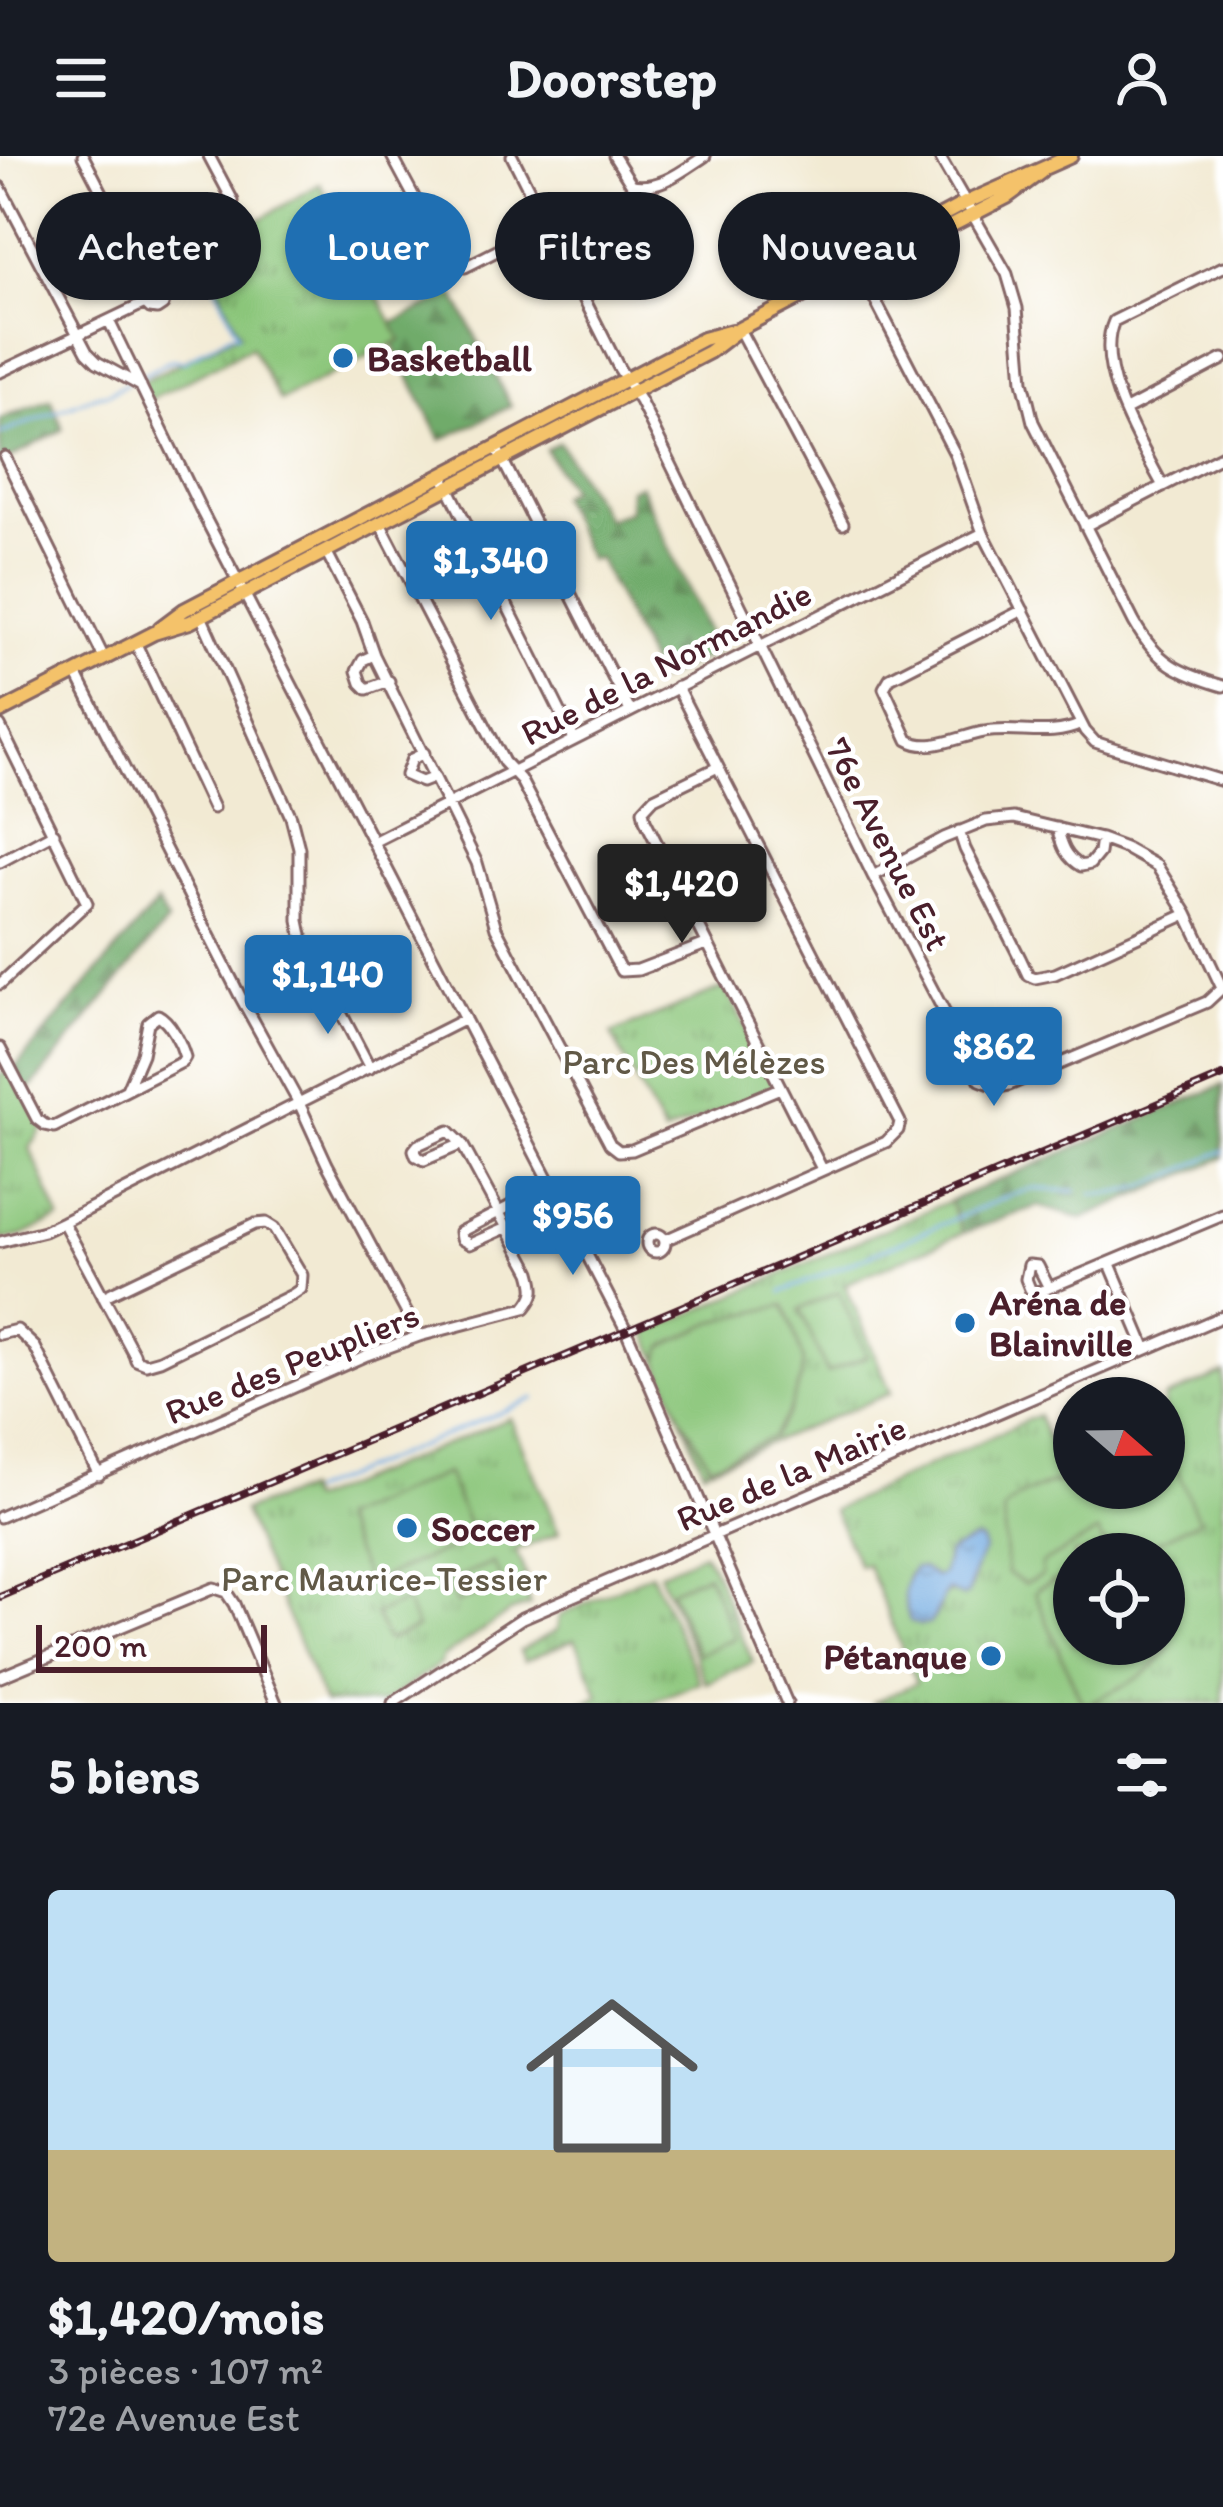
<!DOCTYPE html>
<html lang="fr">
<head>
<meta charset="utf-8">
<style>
  body { margin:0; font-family:Itim,sans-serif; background:#20242c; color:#f1f3f6; height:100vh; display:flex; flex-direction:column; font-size:45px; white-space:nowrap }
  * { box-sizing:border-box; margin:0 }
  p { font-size:39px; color:#9ea1a6 }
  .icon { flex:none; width:66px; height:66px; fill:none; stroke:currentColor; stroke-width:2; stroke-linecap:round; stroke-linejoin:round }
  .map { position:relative; height:1547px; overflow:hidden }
  .details { display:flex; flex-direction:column; background:#171b24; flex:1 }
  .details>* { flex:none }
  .guide { position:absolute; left:36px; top:36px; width:1152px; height:108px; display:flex; gap:24px }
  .needle { width:78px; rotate:110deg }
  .controls { position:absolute; left:1053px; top:1221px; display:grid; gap:24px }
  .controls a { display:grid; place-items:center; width:132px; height:132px; border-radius:50%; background:#171b24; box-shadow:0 3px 9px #0004; font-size:60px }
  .scale { position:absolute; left:36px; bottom:30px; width:231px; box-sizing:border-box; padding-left:12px; border:6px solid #4a1f2b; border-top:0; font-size:33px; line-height:42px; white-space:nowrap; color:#4a1f2b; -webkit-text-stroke:9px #fff; paint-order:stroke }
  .price { position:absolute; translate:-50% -102px; padding:0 27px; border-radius:12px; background:#1f6fb2; color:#fff; font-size:39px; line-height:78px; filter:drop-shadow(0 3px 6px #0008) }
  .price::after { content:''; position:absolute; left:50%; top:72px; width:36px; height:27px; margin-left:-18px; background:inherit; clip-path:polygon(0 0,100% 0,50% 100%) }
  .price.current { background:#222; color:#fff }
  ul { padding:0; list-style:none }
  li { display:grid; align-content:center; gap:24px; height:636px; padding:0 48px }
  li span { display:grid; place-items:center; height:372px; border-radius:12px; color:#555 }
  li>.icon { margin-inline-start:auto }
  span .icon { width:216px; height:216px; fill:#fffc; stroke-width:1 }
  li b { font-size:51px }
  h2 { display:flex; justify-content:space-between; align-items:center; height:144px; padding:0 48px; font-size:51px }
  .tag { padding:0 42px; border-radius:54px; background:#171b24; box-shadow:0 3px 9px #0004; font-size:42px; line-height:108px }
  .tag.current { background:#1f6fb2; color:#fff }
  header { display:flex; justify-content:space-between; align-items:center; height:156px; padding:0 48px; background:#171b24; font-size:54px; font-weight:700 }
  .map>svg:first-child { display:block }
  .forest { fill:url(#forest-firs); stroke:#5d654a; stroke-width:3 }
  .park { fill:url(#park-tufts); stroke:#6a7252; stroke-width:3; fill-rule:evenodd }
  .pitch { fill:#8bc67a; stroke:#6a7252; stroke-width:3 }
  .water { fill:url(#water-ripples); stroke:#5e6486; stroke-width:3 }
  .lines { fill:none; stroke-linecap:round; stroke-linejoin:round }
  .stream { stroke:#71aae1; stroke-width:3 }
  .minor-casing { stroke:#856666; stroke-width:15 }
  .major-casing { stroke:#856666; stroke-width:18 }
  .minor { stroke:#fff; stroke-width:9 }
  .major { stroke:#f4c26a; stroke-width:12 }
  .rail-casing { stroke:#4a1f2b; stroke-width:8 }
  .rail { stroke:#fff; stroke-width:3; stroke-dasharray:9; stroke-linecap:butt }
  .poi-dot { fill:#1f6fb2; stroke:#fff; stroke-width:4.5 }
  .labels { text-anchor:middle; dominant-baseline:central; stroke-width:9; stroke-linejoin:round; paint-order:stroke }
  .poi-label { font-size:36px; font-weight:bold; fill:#4a1f2b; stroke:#fff; text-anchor:start }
  .street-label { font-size:36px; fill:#4a1f2b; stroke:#fff }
  .park-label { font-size:36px; fill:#615947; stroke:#fff }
</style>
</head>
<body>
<header><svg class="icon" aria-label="menu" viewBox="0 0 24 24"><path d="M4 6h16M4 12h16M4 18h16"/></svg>Doorstep<svg class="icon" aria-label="person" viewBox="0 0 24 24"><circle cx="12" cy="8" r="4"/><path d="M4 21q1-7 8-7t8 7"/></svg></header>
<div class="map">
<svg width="1223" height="1547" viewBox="0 0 1223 1547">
  <defs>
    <pattern id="forest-firs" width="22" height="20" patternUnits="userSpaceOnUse" patternTransform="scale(3)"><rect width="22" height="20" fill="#70ab6a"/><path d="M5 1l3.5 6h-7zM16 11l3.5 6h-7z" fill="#5e8b57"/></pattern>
    <pattern id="park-tufts" width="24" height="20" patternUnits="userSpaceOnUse" patternTransform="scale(3)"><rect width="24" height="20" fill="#8bc67a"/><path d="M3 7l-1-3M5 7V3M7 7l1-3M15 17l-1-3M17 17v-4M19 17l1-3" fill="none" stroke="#74a064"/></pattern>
    <pattern id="water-ripples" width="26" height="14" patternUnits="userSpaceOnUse" patternTransform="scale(3)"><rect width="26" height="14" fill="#71aae1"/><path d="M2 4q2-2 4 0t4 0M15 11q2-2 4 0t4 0" fill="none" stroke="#5f8ab7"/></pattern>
  </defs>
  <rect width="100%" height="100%" fill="#fff"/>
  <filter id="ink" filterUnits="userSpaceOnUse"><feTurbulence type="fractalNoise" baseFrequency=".00833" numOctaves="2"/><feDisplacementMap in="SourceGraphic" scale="24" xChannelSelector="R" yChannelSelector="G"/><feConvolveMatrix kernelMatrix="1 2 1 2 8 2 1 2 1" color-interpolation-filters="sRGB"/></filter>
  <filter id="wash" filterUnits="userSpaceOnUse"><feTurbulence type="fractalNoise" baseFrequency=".004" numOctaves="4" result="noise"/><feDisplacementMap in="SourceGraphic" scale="48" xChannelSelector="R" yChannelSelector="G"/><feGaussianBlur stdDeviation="2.7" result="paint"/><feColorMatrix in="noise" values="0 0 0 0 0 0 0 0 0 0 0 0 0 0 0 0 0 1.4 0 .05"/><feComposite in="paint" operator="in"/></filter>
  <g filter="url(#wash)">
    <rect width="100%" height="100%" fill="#f2ead3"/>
    <path class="forest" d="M454,138L511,250L441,284L384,171Z
      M51,243L63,273L0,308V263Z
      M559,286L607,363L629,355L630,333L640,329L717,496L658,525L598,402L589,404L559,340L570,334L546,294Z
      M157,747L167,766L29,935L13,914Z
      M1223,929V1002L1083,1063L1038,1050L963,1077L949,1045Z"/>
    <path class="park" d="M320,28L401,184L280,245L251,191L148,245L139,227L240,177L201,95L242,74L231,53L238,49L249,70Z
      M725,831L777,931L664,978L611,878Z
      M10,914L44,971L30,992L60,1063L21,1080L0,1084V919Z
      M949,1045L963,1077L845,1128L891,1237L703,1314L647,1177Z
      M1223,1217V1547H871L916,1527L867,1408L859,1410L833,1354L1038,1259L1051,1291L1074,1281V1332H1164V1242ZM976,1383L977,1406L971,1432C928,1438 953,1441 929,1468L905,1448L908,1418L922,1412L936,1421L942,1419L948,1396ZM1074,1398H1164V1488H1074Z
      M510,1262L559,1377L516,1395L526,1420L522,1423L530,1450L510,1456L443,1501L440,1508L383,1547H324L243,1355L304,1334L308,1344H312Z
      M703,1397L711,1408L753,1506L706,1527L659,1417Z
      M651,1417L700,1526L650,1547H583L599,1539L575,1483L524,1505L520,1495L557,1474L559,1460Z"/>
    <path class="pitch" d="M839,1136L867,1200L827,1217L800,1153Z
      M785,1149L803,1204L801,1221L788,1257L772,1281L710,1309L679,1256L658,1204L663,1191L713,1166Z
      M1164,1293L1168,1294L1199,1364L1149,1390V1397L1142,1395V1398H1116L1132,1391L1126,1388L1124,1382L1110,1389L1102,1385L1098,1376L1041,1408L1042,1419L1024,1428L1007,1417L1003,1355C1015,1340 1055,1322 1074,1326V1332H1164Z
      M446,1317L474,1382L368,1427L340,1363Z
      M493,1407L503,1427L456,1448L446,1427Z
      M707,1418L735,1482L698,1498L670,1434Z
      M1074,1418V1488H1164V1445C1191,1507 1134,1524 1088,1547L1081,1545L1035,1437L1039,1432Z
      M405,1445L417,1472L387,1485L375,1459Z"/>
    <path class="water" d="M976,1383L981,1385L984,1394L975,1412L968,1438L962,1441L948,1434C941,1441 939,1457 929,1468L919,1469L910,1465C904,1448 901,1426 914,1412H922L935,1421L942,1419L948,1396Z"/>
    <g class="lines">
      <path class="stream" d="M141,220L171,204L185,205L231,178H238L209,116L202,119
        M0,278L97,239L109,237L127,227
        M1092,1038C1138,1041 1181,1013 1223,995
        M782,1136L1011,1039L1032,1033L1076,1035
        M309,1336L535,1242"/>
    </g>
  </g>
  <g filter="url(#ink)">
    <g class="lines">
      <g class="minor-casing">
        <path id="minor" d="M83,0L152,133
          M209,0L233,45
          M392,0L451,110L465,111L546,70
          M512,0L619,212L640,245L873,720L980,924L998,931L1009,929L1207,846L1222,832L1187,758L1157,710L1125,692L1101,683L1014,662L986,665L944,682L873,720
          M614,0L632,29C660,34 682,15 705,0
          M939,0L1007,118L1017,152L1023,225L1033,266L1134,466C1157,507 1179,517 1223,530
          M0,31L87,196L97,206L141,230
          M408,111L410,118L406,124L399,126L392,122L391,113L395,108L403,107L408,111L440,94
          M858,111L955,298L983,377L1085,575L1095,586L1107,590L1223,625
          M109,165L203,358L626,1174L787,1547
          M739,173L843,368
          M0,216L145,147L146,137L152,133L160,134L165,140L163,149L157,153L150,152L145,147
          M1126,254L1223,203
          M496,291L630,555
          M5,301L104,502
          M442,319L574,583
          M1163,330C1141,289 1093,211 1114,165L1223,111
          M380,367L504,606L520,623L621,815L638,814L706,788
          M1085,370L1223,299
          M326,395L362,465L374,499L477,707L496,772L610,988L619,995L632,994L780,932
          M1023,454L890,522L884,532L908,584C930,597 960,580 984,576C1015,570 1051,583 1081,568
          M201,460L291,661L299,692V765L303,784L370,912
          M135,486L213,652
          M374,499L363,504L357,515L361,527L367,533L389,525
          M76,517L241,842L300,949L327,1008L419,1180
          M0,570L87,747L0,828
          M424,597L412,603L406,619L422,626L435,621
          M718,611L654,642L643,654L645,664L822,1013
          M1057,672C1062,689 1065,701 1081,710L1090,708L1099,697L1101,683
          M959,675L965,693L1020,802L1028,819L1035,822L1055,818L1187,758
          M373,686L983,377
          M0,706L54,677
          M321,819L354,802L360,807L361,814C350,823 340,827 326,830
          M0,892L37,963L45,969L54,971L182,906L185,901C181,887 170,865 158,859L148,867L142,898L127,933
          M63,1066L134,1198L136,1204L146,1208L160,1204L292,1139L301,1133L302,1119L274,1072L266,1067L255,1068L103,1141
          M506,1072L470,1088L461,1083L460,1076L551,1029
          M647 1087a9 9 0 1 1 18 0a9 9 0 1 1-18 0Z
          M665,1084L886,986L898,974L900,966L677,531
          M0,1086L44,1075L63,1066L465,863
          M1110,1108L1146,1193
          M1049,1132L1038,1110L1029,1109L1026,1123L1030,1133L1039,1136L1223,1059
          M0,1178L17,1174L35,1191L99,1319
          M0,1361L367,1199L419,1180L525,1152C536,1139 536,1133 531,1116L462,988L449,975L418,989L414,994L416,1000L424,1004L462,988
          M0,1521L214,1432L226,1436L234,1448L276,1547
          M393,1547L522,1462L1223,1160"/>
      </g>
      <g class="major-casing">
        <path id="major" d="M900,87L928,67L965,47L1071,0
          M160,472L184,454L703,183L732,175
          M0,556L154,477L190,466L709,196L739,173L849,116L889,95L933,79L1007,41L1041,16"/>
      </g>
      <use href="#minor" class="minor"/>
      <use href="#major" class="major"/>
      <g class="rail-casing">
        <path id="rail" d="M0,1441L1223,920"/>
      </g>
      <use href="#rail" class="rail"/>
    </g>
  </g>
  <g class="poi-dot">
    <circle cx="343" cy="202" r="12"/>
    <circle cx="965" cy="1167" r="12"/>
    <circle cx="407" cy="1372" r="12"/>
    <circle cx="991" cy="1500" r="12"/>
  </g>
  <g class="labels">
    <g class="poi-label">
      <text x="367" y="202">Basketball</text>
      <text x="989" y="1146">Aréna de<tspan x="989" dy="41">Blainville</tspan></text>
      <text x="431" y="1372">Soccer</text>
      <text x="967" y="1500" text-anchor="end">Pétanque</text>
    </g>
    <g class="street-label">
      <text transform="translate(666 507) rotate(-27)">Rue de la Normandie</text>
      <text transform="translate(888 688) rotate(63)">76e Avenue Est</text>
      <text transform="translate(292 1207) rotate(-22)">Rue des Peupliers</text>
      <text transform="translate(791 1317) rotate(-23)">Rue de la Mairie</text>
    </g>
    <g class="park-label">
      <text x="694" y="905">Parc Des Mélèzes</text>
      <text x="384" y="1422">Parc Maurice-Tessier</text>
    </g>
  </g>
</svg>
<div class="controls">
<a><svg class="needle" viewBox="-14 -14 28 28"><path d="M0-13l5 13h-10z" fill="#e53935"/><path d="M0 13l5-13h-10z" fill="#9ea1a6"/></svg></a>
<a><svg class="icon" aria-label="locate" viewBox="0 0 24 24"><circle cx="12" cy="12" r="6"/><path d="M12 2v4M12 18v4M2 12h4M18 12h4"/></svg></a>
</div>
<div class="scale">200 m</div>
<b class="price" style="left:491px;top:467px">$1,340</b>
<b class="price current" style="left:682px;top:790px">$1,420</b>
<b class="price" style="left:328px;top:881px">$1,140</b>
<b class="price" style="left:994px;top:953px">$862</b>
<b class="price" style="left:573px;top:1122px">$956</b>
<div class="guide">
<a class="tag">Acheter</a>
<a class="tag current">Louer</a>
<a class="tag">Filtres</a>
<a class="tag">Nouveau</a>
</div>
</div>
<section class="details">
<h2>5 biens<svg class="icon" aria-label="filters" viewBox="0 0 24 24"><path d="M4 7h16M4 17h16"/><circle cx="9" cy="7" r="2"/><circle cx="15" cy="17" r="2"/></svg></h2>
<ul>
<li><span style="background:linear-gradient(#bfe0f5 70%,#c2b280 0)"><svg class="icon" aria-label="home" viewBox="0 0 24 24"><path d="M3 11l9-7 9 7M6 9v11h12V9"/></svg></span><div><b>$1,420/mois</b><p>3 pièces · 107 m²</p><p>72e Avenue Est</p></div></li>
</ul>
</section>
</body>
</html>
